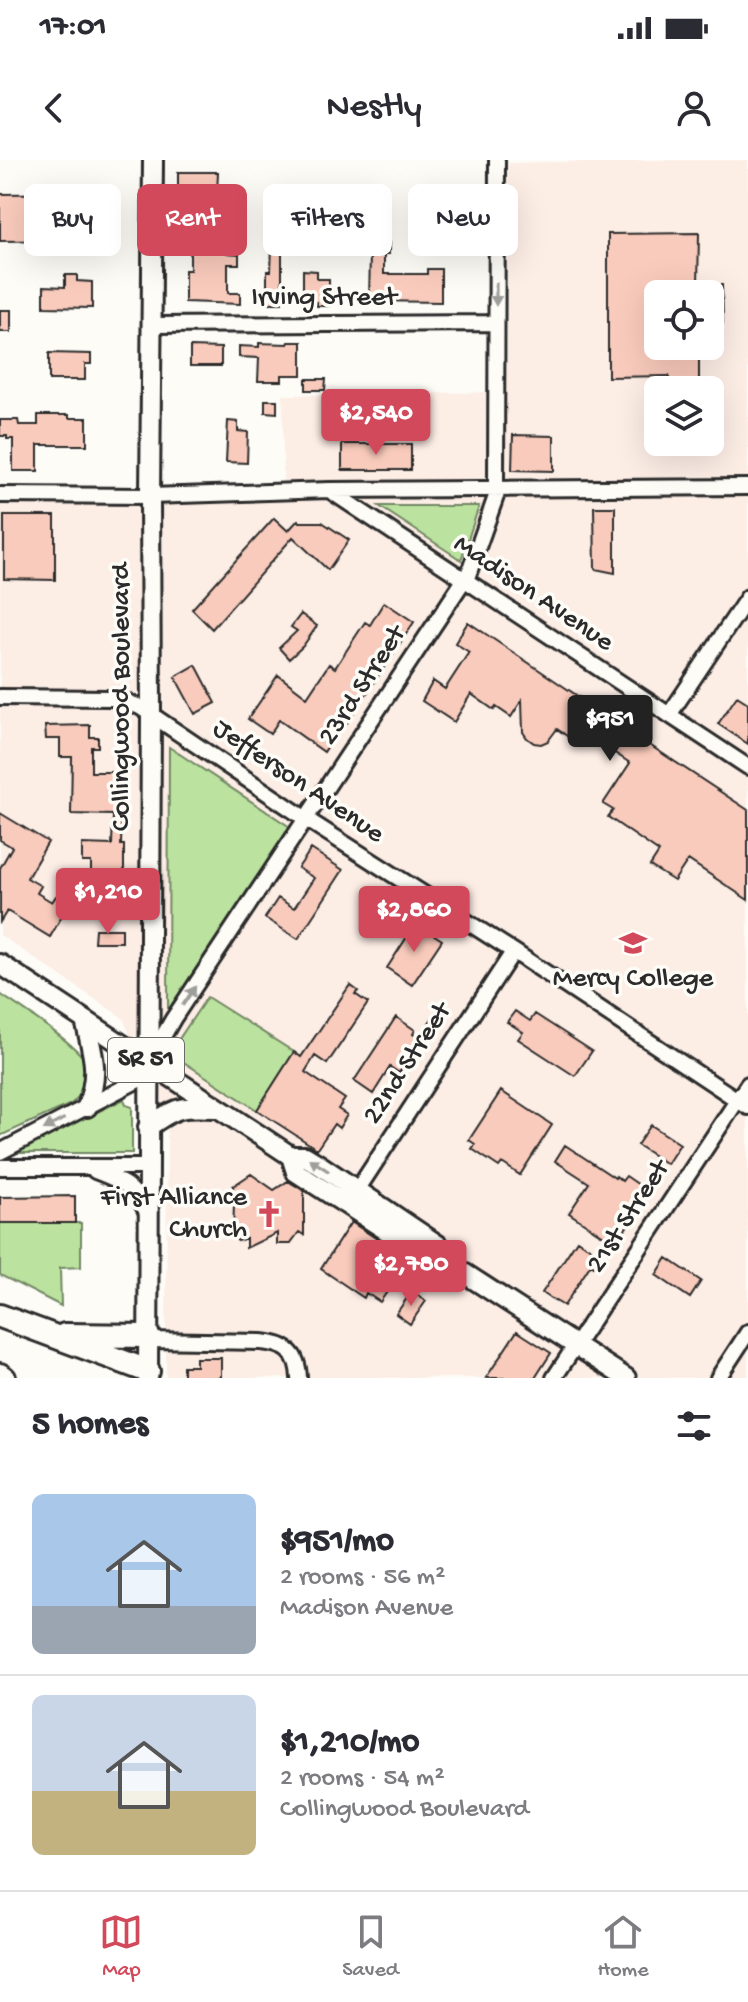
<!DOCTYPE html>
<html lang="en">
<head>
<meta charset="utf-8">
<style>
  body { margin:0; font-family:"Gochi Hand",sans-serif; background:#f7f7f7; color:#2b2b33; height:100vh; display:flex; flex-direction:column; font-size:30px; white-space:nowrap }
  * { box-sizing:border-box; margin:0 }
  p { font-size:26px; color:#7c7c81 }
  .icon { flex:none; width:44px; height:44px; fill:none; stroke:currentColor; stroke-width:2; stroke-linecap:round; stroke-linejoin:round }
  .map { position:relative; height:1218px; overflow:hidden }
  .side { display:flex; flex-direction:column; background:#fff; flex:1 }
  .side>* { flex:none }
  .hud { position:absolute; left:24px; top:24px; width:700px; height:72px; display:flex; gap:16px }
  .buttons { position:absolute; left:644px; top:120px; display:grid; gap:16px }
  .buttons a { display:grid; place-items:center; width:80px; height:80px; border-radius:12px; background:#fff; box-shadow:0 8px 32px #0002; font-size:40px }
  .price { position:absolute; translate:-50% -68px; padding:0 18px; border-radius:8px; background:#d1495b; color:#fff; font-size:26px; line-height:52px; filter:drop-shadow(0 2px 4px #0008) }
  .price::after { content:''; position:absolute; left:50%; top:48px; width:24px; height:18px; margin-left:-12px; background:inherit; clip-path:polygon(0 0,100% 0,50% 100%) }
  .price.active { background:#222; color:#fff }
  ul { padding:0; list-style:none }
  li { display:flex; align-items:center; gap:24px; height:200px; padding:0 32px }
  li+li { border-top:2px solid #e1e1e2 }
  li span { display:grid; place-items:center; flex:none; width:224px; height:160px; border-radius:12px; color:#555 }
  li>.icon { margin-inline-start:auto }
  span .icon { width:96px; height:96px; fill:#fffc; stroke-width:1 }
  li b { font-size:34px }
  h2 { display:flex; justify-content:space-between; align-items:center; height:96px; padding:0 32px; font-size:34px }
  .chip { padding:0 28px; border-radius:12px; background:#fff; box-shadow:0 8px 32px #0002; font-size:28px; line-height:72px }
  .chip.active { background:#d1495b; color:#fff }
  .status { display:flex; justify-content:space-between; align-items:center; height:56px; padding:0 40px; background:#fff; direction:ltr }
  .status svg { height:22px; fill:currentColor }
  header { display:flex; justify-content:space-between; align-items:center; height:104px; padding:0 32px; background:#fff; font-size:36px; font-weight:600 }
  .menu { display:flex; justify-content:space-around; align-items:center; height:112px; border-top:2px solid #e1e1e2; background:#fff; font-size:22px; color:#7c7c81 }
  .menu a { display:grid; justify-items:center; gap:4px }
  .menu .active { color:#d1495b }
  .map>svg:first-child { display:block }
  .built { fill:#fcede5; fill-rule:evenodd }
  .green { fill:#bbe39f; stroke:#738765; stroke-width:2 }
  .building { fill:#f9cbbc; stroke:#2b2b2b; stroke-width:2 }
  .lines { fill:none; stroke-linecap:round; stroke-linejoin:round }
  .minor-casing { stroke:#2b2b2b; stroke-width:20 }
  .major-casing { stroke:#2b2b2b; stroke-width:24 }
  .highway-casing { stroke:#2b2b2b; stroke-width:28 }
  .minor { stroke:#fdfcf7; stroke-width:14 }
  .major { stroke:#fdfcf7; stroke-width:18 }
  .highway { stroke:#fdfcf7; stroke-width:22 }
  .oneway { fill:#9e9e9b }
  .labels { text-anchor:middle; dominant-baseline:central; stroke-width:7; stroke-linejoin:round; paint-order:stroke }
  .shield { fill:#fdfcf7; stroke:#6a6a68; stroke-width:2 }
  .shield-label { font-size:26px; font-weight:bold; fill:#2b2b2b }
  .street-label { font-size:28px; fill:#2b2b2b; stroke:#fdfcf7 }
  .poi-label { font-size:28px; fill:#2b2b2b; stroke:#fdfcf7 }
</style>
</head>
<body>
<div class="status"><b>17:01</b><svg viewBox="0 0 49 12"><path d="M0 12V9h3v3zM5 12V6h3v6zM10 12V3h3v9zM15 12V0h3v12zM26 1h20v11H26zM47 4h2v5h-2z"/></svg></div>
<header><svg class="icon" aria-label="back" viewBox="0 0 24 24"><path d="M15 5l-7 7 7 7"/></svg>Nestly<svg class="icon" aria-label="person" viewBox="0 0 24 24"><circle cx="12" cy="8" r="4"/><path d="M4 21q1-7 8-7t8 7"/></svg></header>
<div class="map">
<svg width="748" height="1218" viewBox="0 0 748 1218">
  <rect width="100%" height="100%" fill="#fdfcf7"/>
  <filter id="ink" filterUnits="userSpaceOnUse"><feTurbulence type="fractalNoise" baseFrequency=".0125" numOctaves="2"/><feDisplacementMap in="SourceGraphic" scale="16" xChannelSelector="R" yChannelSelector="G"/><feConvolveMatrix kernelMatrix="1 2 1 2 8 2 1 2 1" color-interpolation-filters="sRGB"/></filter>
  <g filter="url(#ink)">
    <path class="built" d="M656,0H748V1218H166L167,965L123,858L0,775V342L283,339V235L507,232L508,3ZM658,134H710V186H658ZM658,230H710V282H658Z"/>
    <path class="green" d="M379,346H479L461,400Z
      M169,587L290,667L169,849L168,848Z
      M0,834C16,845 85,889 87,905C90,919 81,936 71,944L0,976Z
      M207,837L294,892L257,950L173,895L175,885Z
      M124,939L126,945L132,947V993H13Z
      M0,1063H81V1107L60,1108L61,1146L0,1115Z"/>
    <path class="building" d="M178,12H218L217,34L178,33Z
      M92,33V63H102V72L91,73V80L0,81V34Z
      M185,52L216,53L215,81H220V87H227V93L239,94V104H228V133H240V144L185,142V110H190V68H184Z
      M699,73L698,125H722L723,163L710,164V134H658V186H699V224H675L674,221H669V216L608,217V74Z
      M354,82L389,83V94H384V114H427V109H441V142L369,141L370,94L354,93Z
      M272,86H282V143H267V111H271Z
      M303,110L317,111V119H329V129H334V139H329V146H317V142H303Z
      M65,115H77V121L92,122V148L44,147V126L65,127Z
      M0,150H11V172H0Z
      M289,182H302V215H282V221H258L259,198L239,197V186L259,187V183L288,184Z
      M190,187L221,188V206H190Z
      M49,193L91,194V204H85V220H49Z
      M306,219H326L325,230H306Z
      M265,240H277V253L265,252Z
      M38,255H69V258H87V285H38V311H13V279H7V276H0V260H18L19,265H38Z
      M228,261L238,262V271L248,272L247,303L226,302Z
      M513,275L554,276V311L512,310Z
      M342,284H411V310H342Z
      M594,347H615V413L595,409Z
      M4,356H55V420L4,419Z
      M274,358L288,371L298,360L300,362H322L349,380L328,410L293,377L212,469L192,449Z
      M384,442L414,462L345,566L342,564L324,592L279,560L270,574L248,559L278,515L307,537L329,504L335,508L365,462L370,465Z
      M301,454L317,466L303,486L289,499L279,488L297,471L291,467Z
      M468,462L600,551L603,548L648,578L645,582L748,650V740L688,700L674,721L650,706L659,692L608,657L613,650L603,644L630,603L576,568L570,578L557,569L548,581L541,584L534,583L527,578L523,572L522,540L511,557L496,547L494,550L471,534L454,562L422,541L433,521L445,529L469,492L455,483Z
      M196,505L216,543L195,554L175,517Z
      M737,536L748,543V584L718,564Z
      M90,565V577H98V587H91V612H123L121,685H124V719H127V731H123V738L87,737L88,722L91,717V702H82V684L112,685L113,655L71,654L72,597H60V579H46L45,566Z
      M0,653L48,682L27,718L41,726L37,733L52,742L56,736L69,744L50,777L7,751L0,762V708L12,687L0,680Z
      M311,689L343,710L298,779L265,758L278,738L294,748L314,718L298,708Z
      M416,763L442,780L412,825L387,808Z
      M95,769H122V782H94Z
      M350,825L358,831L355,834L368,843L327,904L315,896L305,912L345,939L338,949L347,955L339,968L334,964L317,989L257,950L294,892L301,897Z
      M440,846L448,851L437,868L429,863Z
      M515,851L530,861L535,854L592,891L575,916L518,879L523,872L507,862Z
      M396,857L415,870L413,874L418,877L414,884L416,885L399,913L390,907L373,934L354,921Z
      M501,931L552,965L520,1015L502,1003L499,1007L472,989L475,984L469,980Z
      M651,965L680,984L667,1004L637,985Z
      M565,985L615,1018L616,1016L622,1021L626,1016L642,1027L639,1032L646,1036L616,1084L569,1053L589,1023L555,1001Z
      M251,1014L274,1030L288,1021L304,1031V1075L299,1072L290,1084H277V1073L246,1088V1078L238,1081L233,1077L234,1043L230,1041V1031L233,1029V1026Z
      M75,1036V1063H0V1037Z
      M351,1062L409,1100L380,1142L366,1133L364,1138L321,1109Z
      M577,1080L605,1098L598,1109L591,1104L564,1146L542,1133Z
      M667,1098L701,1121L690,1138L656,1115Z
      M412,1131L426,1141L410,1164L396,1154Z
      M517,1171L551,1193L535,1218H486Z
      M196,1198H221V1218H183V1206H196Z"/>
    <g class="lines">
      <g class="minor-casing">
        <path id="minor" d="M151,165L496,163
          M496,328L497,0
          M329,330L748,607
          M0,335L150,336L329,330L748,327
          M466,421L499,328
          M0,537L111,538L127,542L140,547L306,659L516,793L748,947
          M669,555L748,437
          M149,901L173,859L464,420
          M0,992L148,915
          M0,1007H148
          M95,1011C124,1022 133,1026 148,1054
          M352,1038L513,792
          M148,1180L261,1182C286,1184 298,1192 299,1218
          M554,1218L748,924
          M718,1218L748,1172"/>
      </g>
      <g class="major-casing">
        <path id="major" d="M0,804L291,996H305L318,1004L438,1085L447,1102
          M85,860C93,896 100,911 87,947
          M148,967C176,947 181,946 215,948
          M291,996L296,1012L429,1098L447,1102L626,1218
          M148,1218L151,555L150,336L153,0"/>
      </g>
      <g class="highway-casing">
        <path id="highway" d="M0,1156L148,1211
          M65,1175L148,1176
          M0,1215L4,1218"/>
      </g>
      <use href="#minor" class="minor"/>
      <use href="#major" class="major"/>
      <use href="#highway" class="highway"/>
    </g>
    <defs><path id="oneway-solid" d="M-6-.8H1V-3.2L6.5 0L1 3.2V.8H-6Z" transform="scale(2)"/></defs>
    <g class="oneway">
      <use href="#oneway-solid" transform="translate(496 134) rotate(90)"/>
      <use href="#oneway-solid" transform="translate(189 836) rotate(-56)"/>
      <use href="#oneway-solid" transform="translate(54 964) rotate(152)"/>
      <use href="#oneway-solid" transform="translate(319 1005) rotate(-147)"/>
    </g>
  </g>
  <defs>
    <g id="university-bare" transform="scale(2.16)"><path d="M0-5L7-2L0 1L-7-2ZM-4 1L0 2.5L4 1V4Q0 6-4 4Z" fill="#d1495b" stroke="#fdfcf7" stroke-width="2.5" paint-order="stroke"/></g>
    <g id="church-bare" transform="scale(2.16)"><path d="M-1.2-6h2.4v3.5h3.3v2.4h-3.3V6h-2.4V-.1h-3.3v-2.4h3.3Z" fill="#d1495b" stroke="#fdfcf7" stroke-width="2.5" paint-order="stroke"/></g>
  </defs>
  <g fill-rule="evenodd">
    <use href="#university-bare" x="633" y="783"/>
    <use href="#church-bare" x="269" y="1054"/>
  </g>
  <g class="labels">
    <rect class="shield" x="108" y="878" width="76" height="44" rx="6"/>
    <g class="shield-label">
      <text x="146" y="900">SR 51</text>
    </g>
    <g class="street-label">
      <text x="324" y="138">Irving Street</text>
      <text transform="translate(533 434) rotate(34)">Madison Avenue</text>
      <text transform="translate(363 526) rotate(-57)">23rd Street</text>
      <text transform="translate(122 537) rotate(-90)">Collingwood Boulevard</text>
      <text transform="translate(298 622) rotate(34)">Jefferson Avenue</text>
      <text transform="translate(408 904) rotate(-57)">22nd Street</text>
      <text transform="translate(629 1057) rotate(-57)">21st Street</text>
    </g>
    <g class="poi-label">
      <text x="633" y="819">Mercy College</text>
      <text x="247" y="1038" text-anchor="end">First Alliance<tspan x="247" dy="32">Church</tspan></text>
    </g>
  </g>
</svg>
<div class="buttons">
<a><svg class="icon" aria-label="locate" viewBox="0 0 24 24"><circle cx="12" cy="12" r="6"/><path d="M12 2v4M12 18v4M2 12h4M18 12h4"/></svg></a>
<a><svg class="icon" aria-label="layers" viewBox="0 0 24 24"><path d="M12 4l9 5-9 5-9-5zM3 14l9 5 9-5"/></svg></a>
</div>
<b class="price" style="left:376px;top:297px">$2,540</b>
<b class="price active" style="left:610px;top:603px">$951</b>
<b class="price" style="left:108px;top:776px">$1,210</b>
<b class="price" style="left:414px;top:794px">$2,860</b>
<b class="price" style="left:411px;top:1148px">$2,780</b>
<div class="hud">
<a class="chip">Buy</a>
<a class="chip active">Rent</a>
<a class="chip">Filters</a>
<a class="chip">New</a>
</div>
</div>
<section class="side">
<h2>5 homes<svg class="icon" aria-label="filters" viewBox="0 0 24 24"><path d="M4 7h16M4 17h16"/><circle cx="9" cy="7" r="2"/><circle cx="15" cy="17" r="2"/></svg></h2>
<ul>
<li><span style="background:linear-gradient(#a9c7e8 70%,#9aa5b1 0)"><svg class="icon" aria-label="home" viewBox="0 0 24 24"><path d="M3 11l9-7 9 7M6 9v11h12V9"/></svg></span><div><b>$951/mo</b><p>2 rooms · 56 m²</p><p>Madison Avenue</p></div></li>
<li><span style="background:linear-gradient(#c9d6e8 60%,#c2b280 0)"><svg class="icon" aria-label="home" viewBox="0 0 24 24"><path d="M3 11l9-7 9 7M6 9v11h12V9"/></svg></span><div><b>$1,210/mo</b><p>2 rooms · 54 m²</p><p>Collingwood Boulevard</p></div></li>
</ul>
</section>
<nav class="menu">
<a class="active"><svg class="icon" aria-label="map" viewBox="0 0 24 24"><path d="M3 6l6-2 6 2 6-2v14l-6 2-6-2-6 2zM9 4v14M15 6v14"/></svg>Map</a>
<a><svg class="icon" aria-label="saved" viewBox="0 0 24 24"><path d="M7 4h10v16l-5-4-5 4z"/></svg>Saved</a>
<a><svg class="icon" aria-label="home" viewBox="0 0 24 24"><path d="M3 11l9-7 9 7M6 9v11h12V9"/></svg>Home</a>
</nav>
</body>
</html>
